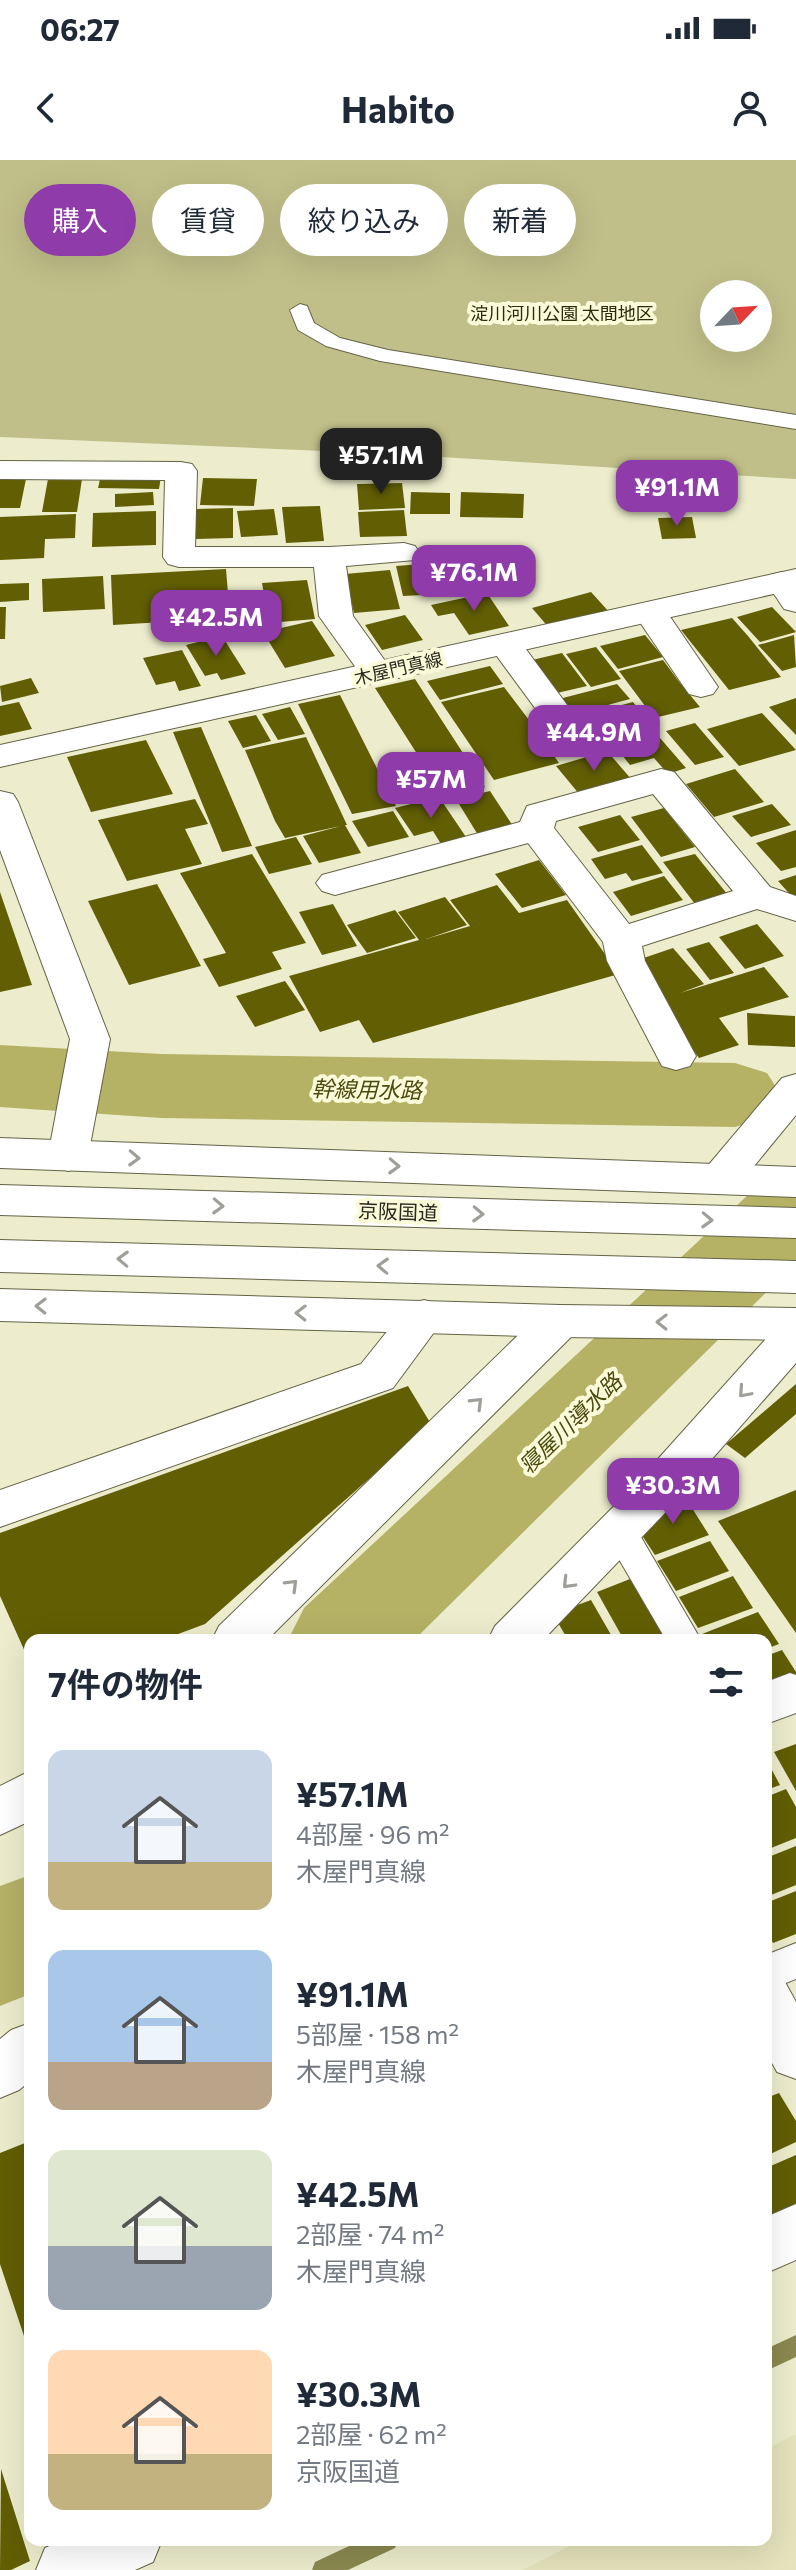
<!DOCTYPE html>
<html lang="ja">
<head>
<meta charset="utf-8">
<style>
  body { margin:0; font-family:Commissioner,"Noto Sans JP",sans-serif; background:#f2f2f3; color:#1f2937; height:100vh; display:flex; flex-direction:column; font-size:30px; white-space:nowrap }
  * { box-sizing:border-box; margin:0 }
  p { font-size:26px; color:#747a83 }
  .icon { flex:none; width:44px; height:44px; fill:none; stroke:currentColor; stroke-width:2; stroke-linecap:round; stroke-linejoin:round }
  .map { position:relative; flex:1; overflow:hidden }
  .side { position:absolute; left:24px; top:1474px; width:748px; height:912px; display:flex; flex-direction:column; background:#fff; border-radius:16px; box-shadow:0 8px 32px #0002 }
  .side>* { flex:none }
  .banner { position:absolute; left:24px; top:24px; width:748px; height:72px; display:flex; gap:16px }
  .needle { width:52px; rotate:65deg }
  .tools { position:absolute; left:700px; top:120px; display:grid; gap:16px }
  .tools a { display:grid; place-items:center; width:72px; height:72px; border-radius:50%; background:#fff; box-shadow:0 8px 32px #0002; font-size:40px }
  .price { position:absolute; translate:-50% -68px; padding:0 18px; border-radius:16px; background:#8f3caa; color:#fff; font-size:26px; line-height:52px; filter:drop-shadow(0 2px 4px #0008) }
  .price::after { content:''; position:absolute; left:50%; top:48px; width:24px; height:18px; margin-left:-12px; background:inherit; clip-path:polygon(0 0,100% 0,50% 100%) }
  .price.selected { background:#222; color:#fff }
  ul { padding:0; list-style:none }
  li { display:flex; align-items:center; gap:24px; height:200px; padding:0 24px }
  li span { display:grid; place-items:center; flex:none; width:224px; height:160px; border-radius:16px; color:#555 }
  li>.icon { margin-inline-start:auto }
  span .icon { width:96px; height:96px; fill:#fffc; stroke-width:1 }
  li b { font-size:34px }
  h2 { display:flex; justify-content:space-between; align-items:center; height:96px; padding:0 24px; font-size:34px }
  .chip { padding:0 28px; border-radius:36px; background:#fff; box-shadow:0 8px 32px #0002; font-size:28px; line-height:72px }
  .chip.selected { background:#8f3caa; color:#fff }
  .status { display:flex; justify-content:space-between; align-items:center; height:56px; padding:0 40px; background:#fff; direction:ltr }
  .status svg { height:22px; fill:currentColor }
  header { display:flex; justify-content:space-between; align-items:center; height:104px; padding:0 24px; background:#fff; font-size:36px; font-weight:700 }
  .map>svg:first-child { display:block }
  .built { fill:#e4e3bc }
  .green { fill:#c0bf89; fill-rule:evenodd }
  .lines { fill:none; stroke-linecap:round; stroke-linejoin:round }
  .stream { fill:#8b8950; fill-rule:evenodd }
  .river { fill:#b5b266; fill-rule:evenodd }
  .building { fill:#615e04 }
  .lane-casing { stroke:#646347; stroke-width:2 }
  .street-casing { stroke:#646347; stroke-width:2 }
  .secondary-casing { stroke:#646347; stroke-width:2 }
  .highway-casing { stroke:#646347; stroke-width:2 }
  .lane { fill:#fff; fill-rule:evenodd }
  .street { fill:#fff; fill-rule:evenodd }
  .secondary { fill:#fff; fill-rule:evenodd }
  .highway { fill:#fff; fill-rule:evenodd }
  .oneway { stroke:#9f9f9a }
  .labels { text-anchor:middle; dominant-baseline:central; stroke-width:8; stroke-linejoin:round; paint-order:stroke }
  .far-park-label { font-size:18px; fill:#2d2c09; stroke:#fbfbda }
  .far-street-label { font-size:18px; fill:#2a2a1e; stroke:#fbfbda }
  .street-label { font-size:20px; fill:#2a2a1e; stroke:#fbfbda }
  .water-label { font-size:22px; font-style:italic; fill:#4c4a0e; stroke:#fbfbda }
</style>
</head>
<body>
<div class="status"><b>06:27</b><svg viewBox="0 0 49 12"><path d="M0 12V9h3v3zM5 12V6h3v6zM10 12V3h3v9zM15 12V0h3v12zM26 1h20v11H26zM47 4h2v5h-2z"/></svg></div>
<header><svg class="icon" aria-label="back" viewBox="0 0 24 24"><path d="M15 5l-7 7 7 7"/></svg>Habito<svg class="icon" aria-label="person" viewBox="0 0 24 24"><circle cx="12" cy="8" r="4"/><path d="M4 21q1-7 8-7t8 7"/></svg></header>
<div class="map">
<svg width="796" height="2410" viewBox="0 0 796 2410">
  <rect width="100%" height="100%" fill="#ededcd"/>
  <path class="built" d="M796,2274V2410H522L582,2380H766V2289Z"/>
  <path class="green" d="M0,0H796V319L392,294L0,277ZM714,134H758V178H714Z"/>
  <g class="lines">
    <path class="stream" d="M796,2175V2197L766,2211V2189Z
      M362,2380H398L395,2388L348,2410H312L315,2402Z"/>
    <path class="river" d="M0,885L161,894L735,903L767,913L781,935L767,957L735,967L161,958L0,947Z
      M796,1012V1103L414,1480H288L304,1448L762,1022Z
      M30,1715V1834L0,1846V1726Z"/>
  </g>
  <path class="building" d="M101,315L161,316L159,329L98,328Z
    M203,318L257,319L254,346L200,345Z
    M0,319H26L20,348H0Z
    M48,319H82L77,352H42Z
    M402,323L405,348L359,350L357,324Z
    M153,332L154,345L115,347V334Z
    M411,332L450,333V354H410Z
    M461,332L524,334L523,358L460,357Z
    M320,346L324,381L286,383L282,347Z
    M233,348V378L195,379L196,349Z
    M274,349L278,375L241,377L237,351Z
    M404,350L407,376L360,377L358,352Z
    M156,351V385L92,387L93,353Z
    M76,354L75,378L45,379L44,398L0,400V357Z
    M692,357L696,378L662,379L658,358Z
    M435,403L442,434L403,436L396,406Z
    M226,409L230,458L113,465L111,415Z
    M390,410L400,449L354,453L345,414Z
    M103,416L105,449L43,452L42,419Z
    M307,420L315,459L269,463L262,423Z
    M29,423V440L0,442V424Z
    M591,432L610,453L550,469L532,448Z
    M487,433L509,466L469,475L454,453L438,456L431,445Z
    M0,447H6L5,479H0Z
    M772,447L796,472L760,482L737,457Z
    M405,455L423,480L382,490L365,465Z
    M732,458L748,476L781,517L729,530L681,470Z
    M312,461L335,496L285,508L263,472Z
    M645,475L663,497L618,509L600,486Z
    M794,475L796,507L782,511L758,485Z
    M222,476L246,514L221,520L217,513L205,516L186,485Z
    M596,487L621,519L591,527L566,494Z
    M182,490L201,526L179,531L175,521L156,525L143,498Z
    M562,493L587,526L557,533L532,500Z
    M663,500L680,523L700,547L654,558L619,511Z
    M490,506L503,524L440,540L427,521Z
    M31,518L39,533L2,542L0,526Z
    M415,519L485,627L444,636L375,528Z
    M617,524L630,539L571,555L559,539Z
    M504,527L532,564L559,603L494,620L441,542Z
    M340,535L396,646L352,654L298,544Z
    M796,538V575L769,547Z
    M19,542L32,569L0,576V546Z
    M633,542L658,575L598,591L573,558Z
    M290,547L305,574L278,580L262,554Z
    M762,553L796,590L739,606L707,569Z
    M256,555L271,581L243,588L228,561Z
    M695,563L724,597L695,605L666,571Z
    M201,567L252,686L222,692L173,572Z
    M306,577L347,665H345L361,693L319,703L303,676L341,666L285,678L275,661L245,590Z
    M660,578L686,608L668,614L654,598L630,605L618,590Z
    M146,580L173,634L91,652L67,597Z
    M607,591L632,620L580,635L556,606Z
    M735,609L764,642L714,657L686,624Z
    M490,631L513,666L478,675L456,639Z
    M439,637L466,677L441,684L433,671L414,676L395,648Z
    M195,639L208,664L185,669L202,704L127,721L98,660Z
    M772,644L791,665L751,677L732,656Z
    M664,648L695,687L661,697L631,657Z
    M393,651L409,677L368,687L352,661Z
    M620,655L640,680L598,692L578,667Z
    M796,670V707L781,711L756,683Z
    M296,677L312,704L269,714L255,687Z
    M642,685L663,713L632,721L626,713L605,719L591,699Z
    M252,694L306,783L272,792L282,809L219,827L203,799L226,793L180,713Z
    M695,694L728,735L695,744L663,702Z
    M539,700L566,735L522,748L495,714Z
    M796,715V741L778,721Z
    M664,716L683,740L631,756L613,732Z
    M157,724L201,806L129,825L88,741Z
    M497,725L519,753L567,740L619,814L373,883L359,860L320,872L289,816L419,780L398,752L445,737L467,765L426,779L470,766L450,740Z
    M0,732L32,825L0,832Z
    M333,744L357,786L322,795L299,752Z
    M395,750L416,778L367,793L347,765Z
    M757,764L784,796L745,809L719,777Z
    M709,782L734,813L710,820L686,789Z
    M673,788L704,824L680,833L764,807L789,837L719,858L739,885L699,898L629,803Z
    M285,821L305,850L255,867L236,836Z
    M747,853L795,856V887L748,885Z
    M796,1224V1254L745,1298L726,1284Z
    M408,1226L431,1264L205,1464L162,1480H30V1503L0,1436V1373Z
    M680,1329L709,1375L655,1395L639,1371Z
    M796,1330V1473L718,1361Z
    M710,1381L729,1411L676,1431L657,1401Z
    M733,1416L753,1448L698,1468L679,1437Z
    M630,1419L666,1480H624L597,1432Z
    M591,1440L614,1480H568L553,1454Z
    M758,1452L779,1484L766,1489V1480H706L702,1474Z
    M782,1490L796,1512V1525L766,1536V1496Z
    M796,1584V1631L774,1592Z
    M766,1599L780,1625L766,1630Z
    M786,1629L796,1647V1678L766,1690V1637Z
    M796,1686V1725L766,1737V1698Z
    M796,1731V1774L773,1783L766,1770V1743Z
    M779,1933L796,1961V1982L766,1996V1938Z
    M30,1981V2191H29L0,2104V1993Z
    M796,1995V2047L766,2060V2008Z
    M1,2309L30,2401L11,2410H0Z"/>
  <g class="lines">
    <g class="lane-casing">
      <path id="lane" d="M300,144L307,146L314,163L340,178L388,190L796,255V269L380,201L326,186L298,170L290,150Z
        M619,1356L631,1360L701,1480H666L602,1370L607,1360Z
        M796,1783V1819L766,1831V1795Z"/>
    </g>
    <g class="street-casing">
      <path id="street" d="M0,301L181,302L192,304L197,311L195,387H329L404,383L415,386L420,393L415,400L346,406L353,456L393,512L388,519L376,522L364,519L319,456L314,407H179L168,404L163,397L165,320L0,319Z
        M782,412L796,419V452L784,449L766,422L770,415Z
        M650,442L662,445L718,527L713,534L701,537L689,534L684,527L633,452L638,445Z
        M505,474L517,477L584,568L589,575L584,582L572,586L560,582L488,484L493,477Z
        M661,609L674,612L770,727L796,736V761L757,749L642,786L645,801L696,896L690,906L676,910L662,906L607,801L603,782L528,683L335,735L322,731L316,723L322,715L520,662L527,646ZM653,634L733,731L629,764L554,668L556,661Z
        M0,631L13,634L18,642L110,879L88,996L82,1006L68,1011L54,1006L48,996L70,879L0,690Z
        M796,914V955L736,1028L721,1033L706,1028L700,1018L706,1008L782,918Z
        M424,1140L439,1144L446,1156L393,1228L0,1367V1330L361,1204L409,1144Z
        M560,1145L575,1149L582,1161L575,1173L267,1480H212L219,1466L545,1149Z
        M796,1157V1203L663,1355L543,1480H488L495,1466L631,1329L781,1162Z
        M790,1513L796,1515V1553L766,1564V1522Z
        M30,1611V1661L0,1675V1626Z
        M766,1814L785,1822L796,1842V1919L777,1912L766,1892Z
        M30,1863V1921L19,1930L0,1938V1879L11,1870Z
        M796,2044V2100L766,2113V2057Z
        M63,2380H162L153,2402L135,2410H36L45,2388Z"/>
    </g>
    <g class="secondary-casing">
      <path id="secondary" d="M796,409V429L0,607V585Z"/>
    </g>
    <g class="highway-casing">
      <path id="highway" d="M0,978L796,1007V1037L0,1008Z
        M0,1025L796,1048V1078L0,1055Z
        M0,1080L796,1101V1133L0,1112Z
        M0,1129L560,1145L796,1148V1180L560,1177L0,1161Z"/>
    </g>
    <use href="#lane" class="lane"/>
    <use href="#street" class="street"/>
    <use href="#secondary" class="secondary"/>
    <use href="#highway" class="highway"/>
  </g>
  <defs><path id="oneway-chevron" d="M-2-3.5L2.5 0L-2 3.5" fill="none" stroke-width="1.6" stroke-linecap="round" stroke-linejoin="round" transform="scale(2)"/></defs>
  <g class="oneway">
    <use href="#oneway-chevron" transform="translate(134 998) rotate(2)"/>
    <use href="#oneway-chevron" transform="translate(394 1006) rotate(2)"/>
    <use href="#oneway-chevron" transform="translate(218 1046) rotate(2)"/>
    <use href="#oneway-chevron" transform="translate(478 1054) rotate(2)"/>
    <use href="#oneway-chevron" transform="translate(707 1060) rotate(2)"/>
    <use href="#oneway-chevron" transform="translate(123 1099) rotate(-178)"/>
    <use href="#oneway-chevron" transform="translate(383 1106) rotate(-178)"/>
    <use href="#oneway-chevron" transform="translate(41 1146) rotate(-179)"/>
    <use href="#oneway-chevron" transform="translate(301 1153) rotate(-179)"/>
    <use href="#oneway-chevron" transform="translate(662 1162) rotate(-179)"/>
    <use href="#oneway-chevron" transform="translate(744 1232) rotate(132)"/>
    <use href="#oneway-chevron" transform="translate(477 1243) rotate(-45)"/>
    <use href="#oneway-chevron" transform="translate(568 1423) rotate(134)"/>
    <use href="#oneway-chevron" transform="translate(292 1425) rotate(-45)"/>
  </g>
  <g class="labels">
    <g class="far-park-label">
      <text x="562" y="153">淀川河川公園 太間地区</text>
    </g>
    <g class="far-street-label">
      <text transform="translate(398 508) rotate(-13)">木屋門真線</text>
    </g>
    <g class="street-label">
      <text transform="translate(398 1051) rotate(2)">京阪国道</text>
    </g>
    <g class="water-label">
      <text transform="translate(367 929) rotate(1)">幹線用水路</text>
      <text transform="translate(570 1263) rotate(-44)">寝屋川導水路</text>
    </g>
  </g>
</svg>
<div class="tools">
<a><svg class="needle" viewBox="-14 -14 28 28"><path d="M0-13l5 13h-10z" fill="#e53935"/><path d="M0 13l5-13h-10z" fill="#747a83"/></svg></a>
</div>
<b class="price selected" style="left:381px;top:336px">¥57.1M</b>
<b class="price" style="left:677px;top:368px">¥91.1M</b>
<b class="price" style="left:474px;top:453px">¥76.1M</b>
<b class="price" style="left:216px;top:498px">¥42.5M</b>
<b class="price" style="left:594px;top:613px">¥44.9M</b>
<b class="price" style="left:431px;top:660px">¥57M</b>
<b class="price" style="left:673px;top:1366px">¥30.3M</b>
<div class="banner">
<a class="chip selected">購入</a>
<a class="chip">賃貸</a>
<a class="chip">絞り込み</a>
<a class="chip">新着</a>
</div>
<section class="side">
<h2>7件の物件<svg class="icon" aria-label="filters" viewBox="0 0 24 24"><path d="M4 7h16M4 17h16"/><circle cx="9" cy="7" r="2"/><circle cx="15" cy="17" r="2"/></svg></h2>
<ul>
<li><span style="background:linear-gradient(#c9d6e8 70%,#c2b280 0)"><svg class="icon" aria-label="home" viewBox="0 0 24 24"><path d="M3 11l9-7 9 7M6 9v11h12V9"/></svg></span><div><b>¥57.1M</b><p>4部屋 · 96 m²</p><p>木屋門真線</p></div></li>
<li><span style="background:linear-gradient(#a9c7e8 70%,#b9a48a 0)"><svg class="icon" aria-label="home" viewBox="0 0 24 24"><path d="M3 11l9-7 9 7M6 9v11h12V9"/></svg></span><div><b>¥91.1M</b><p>5部屋 · 158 m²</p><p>木屋門真線</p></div></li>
<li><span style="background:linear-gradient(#dfe7d0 60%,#9aa5b1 0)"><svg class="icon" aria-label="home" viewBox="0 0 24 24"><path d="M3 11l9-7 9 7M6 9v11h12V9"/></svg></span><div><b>¥42.5M</b><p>2部屋 · 74 m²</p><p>木屋門真線</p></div></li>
<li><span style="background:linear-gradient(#ffd9b3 65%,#c2b280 0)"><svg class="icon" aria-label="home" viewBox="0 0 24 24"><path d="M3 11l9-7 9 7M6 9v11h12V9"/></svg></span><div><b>¥30.3M</b><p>2部屋 · 62 m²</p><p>京阪国道</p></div></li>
</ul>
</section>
</div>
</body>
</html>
